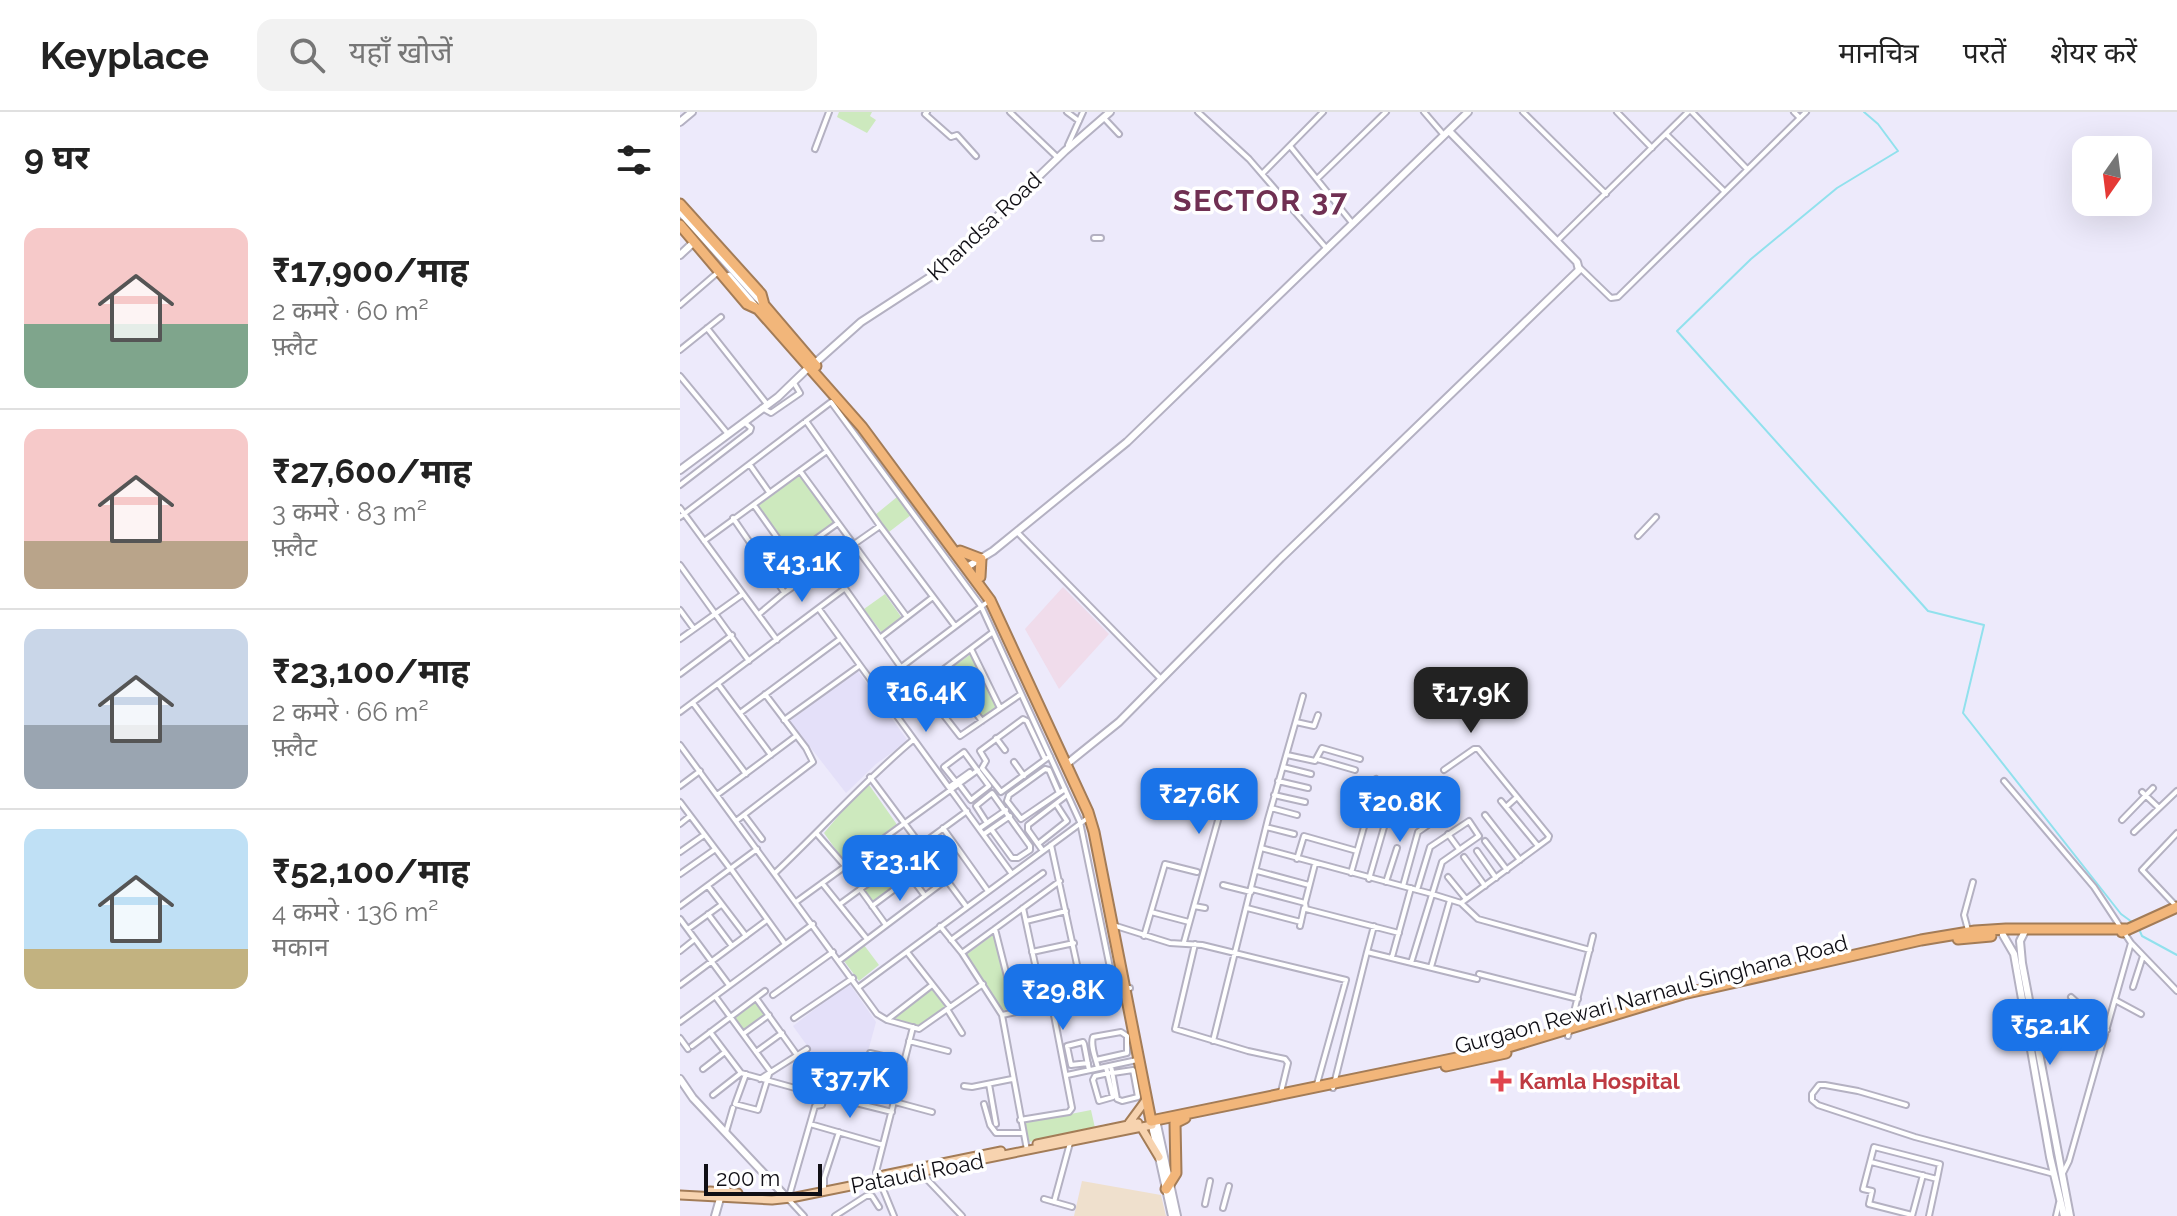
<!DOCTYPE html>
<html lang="hi">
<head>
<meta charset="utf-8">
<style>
  body { margin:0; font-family:Raleway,"Noto Sans Devanagari",sans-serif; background:#f2f2f2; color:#222; height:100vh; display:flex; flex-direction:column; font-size:30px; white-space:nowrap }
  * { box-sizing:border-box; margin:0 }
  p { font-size:26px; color:#767676 }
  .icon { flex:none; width:44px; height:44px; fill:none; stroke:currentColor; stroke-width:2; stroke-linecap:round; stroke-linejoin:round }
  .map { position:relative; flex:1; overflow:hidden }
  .sheet { display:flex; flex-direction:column; background:#fff; width:680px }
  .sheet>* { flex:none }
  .needle { width:52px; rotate:194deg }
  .buttons { position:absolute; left:1392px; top:24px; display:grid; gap:16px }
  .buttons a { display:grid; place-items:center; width:80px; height:80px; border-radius:16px; background:#fff; box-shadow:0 8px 32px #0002; font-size:40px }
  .scale { position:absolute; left:24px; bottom:20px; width:118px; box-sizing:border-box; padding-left:8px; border:4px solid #100f15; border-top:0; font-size:22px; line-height:28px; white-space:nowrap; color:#100f15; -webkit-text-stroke:6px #fff; paint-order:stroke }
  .price { position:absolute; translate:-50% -68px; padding:0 18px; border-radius:16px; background:#1a73e8; color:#fff; font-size:26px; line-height:52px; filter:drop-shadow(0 2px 4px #0008) }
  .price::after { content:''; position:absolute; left:50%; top:48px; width:24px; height:18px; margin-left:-12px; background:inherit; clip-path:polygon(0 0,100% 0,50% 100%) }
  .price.current { background:#222; color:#fff }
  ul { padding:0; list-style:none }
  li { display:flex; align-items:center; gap:24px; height:200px; padding:0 24px }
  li+li { border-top:2px solid #e0e0e0 }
  li span { display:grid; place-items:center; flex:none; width:224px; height:160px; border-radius:16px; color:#555 }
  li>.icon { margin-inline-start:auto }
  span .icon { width:96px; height:96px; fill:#fffc; stroke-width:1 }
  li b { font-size:34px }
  h2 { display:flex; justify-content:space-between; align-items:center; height:96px; padding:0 24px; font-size:34px }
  header { display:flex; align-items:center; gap:48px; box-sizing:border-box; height:112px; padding:0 40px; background:#fff; border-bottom:2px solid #e0e0e0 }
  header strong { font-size:38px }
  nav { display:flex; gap:44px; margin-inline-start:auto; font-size:28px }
  .search { width:560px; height:72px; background:#f2f2f2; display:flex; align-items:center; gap:20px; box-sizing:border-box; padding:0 28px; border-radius:16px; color:#767676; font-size:30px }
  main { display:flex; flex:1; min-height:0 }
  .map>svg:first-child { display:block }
  .commercial { fill:#f0dceb }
  .industrial { fill:#efe0cd }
  .built { fill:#e4e0f9 }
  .green { fill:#cde9be }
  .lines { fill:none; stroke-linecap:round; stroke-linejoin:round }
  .stream { stroke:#91e1ed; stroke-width:2 }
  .street-casing { stroke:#b4b1c2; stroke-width:8 }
  .secondary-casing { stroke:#b4b1c2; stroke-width:10 }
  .primary-casing { stroke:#a37c57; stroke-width:11 }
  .highway-casing { stroke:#a37c57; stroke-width:13 }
  .street { stroke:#fff; stroke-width:4 }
  .secondary { stroke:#fff; stroke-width:6 }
  .primary { stroke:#f7d3af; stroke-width:7 }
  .highway { stroke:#f2b67a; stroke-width:9 }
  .health-dot { fill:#e0444e; stroke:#fff; stroke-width:3 }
  .labels { text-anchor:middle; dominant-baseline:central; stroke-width:7; stroke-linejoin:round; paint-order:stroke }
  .street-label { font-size:22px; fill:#100f15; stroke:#fff }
  .health-label { font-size:22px; font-weight:bold; fill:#be3a42; stroke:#fff; text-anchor:start }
  .district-label { font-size:30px; font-weight:bold; letter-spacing:2px; fill:#703052; stroke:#fff }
</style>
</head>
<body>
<header>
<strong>Keyplace</strong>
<div class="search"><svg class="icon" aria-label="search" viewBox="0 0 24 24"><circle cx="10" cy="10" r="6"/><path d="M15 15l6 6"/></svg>यहाँ खोजें</div>
<nav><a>मानचित्र</a><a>परतें</a><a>शेयर करें</a></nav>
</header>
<main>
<section class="sheet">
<h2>9 घर<svg class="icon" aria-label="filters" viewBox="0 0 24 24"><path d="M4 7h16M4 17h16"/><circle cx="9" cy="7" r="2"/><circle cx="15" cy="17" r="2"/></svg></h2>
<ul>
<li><span style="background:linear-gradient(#f6c9c9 60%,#7fa58c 0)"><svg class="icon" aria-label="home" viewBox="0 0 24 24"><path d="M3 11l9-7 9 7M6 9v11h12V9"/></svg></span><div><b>₹17,900/माह</b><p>2 कमरे · 60 m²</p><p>फ़्लैट</p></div></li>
<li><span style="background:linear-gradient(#f6c9c9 70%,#b9a48a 0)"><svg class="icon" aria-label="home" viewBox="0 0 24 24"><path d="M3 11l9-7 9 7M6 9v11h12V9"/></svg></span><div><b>₹27,600/माह</b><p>3 कमरे · 83 m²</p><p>फ़्लैट</p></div></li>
<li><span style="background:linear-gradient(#c9d6e8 60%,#9aa5b1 0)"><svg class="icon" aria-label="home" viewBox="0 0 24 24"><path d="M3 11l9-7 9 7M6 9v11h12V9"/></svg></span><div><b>₹23,100/माह</b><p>2 कमरे · 66 m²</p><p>फ़्लैट</p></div></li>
<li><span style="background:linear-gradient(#bfe0f5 75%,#c2b280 0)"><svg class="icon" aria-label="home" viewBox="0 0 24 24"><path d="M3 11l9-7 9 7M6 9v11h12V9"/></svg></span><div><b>₹52,100/माह</b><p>4 कमरे · 136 m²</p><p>मकान</p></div></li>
</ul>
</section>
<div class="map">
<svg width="1497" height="1104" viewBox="0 0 1497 1104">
  <rect width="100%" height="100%" fill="#edeafb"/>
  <path class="commercial" d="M383,475L429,522L379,577L345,517Z"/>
  <path class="industrial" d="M402,1069L481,1083L486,1104H394Z"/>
  <path class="built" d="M177,558L228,629L196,652L166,681L110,609Z
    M169,871L196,910L181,965L141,953L113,914Z"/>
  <path class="green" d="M159,0H192L190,4L196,8L187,21L157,5Z
    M120,363L155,411L112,441L78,394Z
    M217,385L231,403L209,420L195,403Z
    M205,482L222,506L202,521L184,497Z
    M291,542L317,595L303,605L268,558Z
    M187,670L218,714L166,752L144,721Z
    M218,753L227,765L192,790L184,779Z
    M314,822L332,896L321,899L286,843Z
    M184,833L199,853L179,869L164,849Z
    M251,877L266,895L239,915L213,908Z
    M76,890L85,903L64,918L55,906Z
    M411,998L415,1016L349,1030L345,1011Z"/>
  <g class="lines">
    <path class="stream" d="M1184,0L1198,12L1218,39L1157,76L1071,147L997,219L1248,499L1304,513L1283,601L1441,802L1452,810
      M1459,817L1462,824L1497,843"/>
    <g class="street-casing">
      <path id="street" d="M247,0L245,2L271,25L277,23L296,44
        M330,0L377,45
        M387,0L399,9
        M518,0L569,47L647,137
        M744,0L763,22
        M843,0L926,82
        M937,0L972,36
        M1012,0L1067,57
        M1114,0L1120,6
        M424,6L439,22
        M986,22L1044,79
        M388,33L403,0
        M610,34L673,112
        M135,37L149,0
        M582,62L643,0
        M637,67L706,0
        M414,126H421
        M877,129L1008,0
        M900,156L931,186L938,185L1126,0
        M0,193L37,161
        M27,216L87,292
        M0,238L41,205
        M0,264L48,322
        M151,290L301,494L400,710L435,880
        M82,296L91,301L120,281L114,271
        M126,309L200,414L275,514
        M70,353L89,380
        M120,359L227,505
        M0,373L70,319L71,316L64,310
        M74,393L111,445
        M0,396L97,528
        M0,405L151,290
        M53,406L104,480
        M337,420L481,567
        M958,424L976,405
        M24,429L147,339
        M147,451L220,554
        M0,453L69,549
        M90,460L158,411
        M139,497L332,762
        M0,498L14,517
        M79,502L104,481L200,414
        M201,525L253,485
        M0,527L63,482
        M291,537L320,596
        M263,558L302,609
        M0,562L52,523
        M38,572L91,643
        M241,574L280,624L341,582
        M195,575L310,488
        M13,591L66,662
        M211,597L313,520
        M0,600L164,477
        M60,601L160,527
        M104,608L179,554
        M616,610L634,614L638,603
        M316,626L325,638
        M0,633L197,902L207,908L252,873
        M607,643L635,649L642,636L680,647
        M365,647L347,609L343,607L300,639L306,649L302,656L321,680L370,644
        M637,647L675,658
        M334,650L344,664
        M603,655L631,662
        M764,658L794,637H798L869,724L868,727L781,791
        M190,665L286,794
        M598,669L628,676
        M1324,669L1414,775L1451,831L1497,879
        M276,670L264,655L284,640L309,674L291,688L279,672
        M0,674L20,659
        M269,675L290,660
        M1462,680L1479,696
        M379,681L369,658L365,657L329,683L327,689L341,707L385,677
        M37,683L116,624
        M594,683L625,690
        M821,689L858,734
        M0,690L49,755
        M735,695L746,688L758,706
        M826,695L837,685
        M591,696L617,703
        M64,703L82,727
        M805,703L840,748
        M1442,708L1473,676
        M56,709L133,650L126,636L85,582
        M307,711L296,694L312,681L350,734V738L338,746H332L311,717
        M0,712L10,704
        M586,715L614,722
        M263,716L308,779
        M300,716L326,698
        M1454,720L1497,679
        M137,722L165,754
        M304,722L330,704
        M768,722L779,737
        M805,729L827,758
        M358,732L387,709L376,692
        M371,733L404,885
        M581,736L752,782L781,791L798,807L910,838
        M363,739L348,718V713L387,683
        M797,739L816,766
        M0,740L24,723
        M784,745L805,774
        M617,747L624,724L677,739
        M219,749L245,784
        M51,757L105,832
        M577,759L629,773
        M95,761C142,717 184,669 233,628
        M671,761L693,683
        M0,762L34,738
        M768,765L786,787
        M689,767L711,691L696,667
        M706,770L717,736
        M142,771L187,827
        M543,773L571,780
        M28,774L66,824
        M723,774L738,720L774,695L762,677L746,688
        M180,777L206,813
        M572,777L625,791L635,752
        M116,790L298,658
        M625,791L626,797L719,821
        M160,792L287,699
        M0,794L77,737
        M192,794L231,765
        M1496,794L1462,758L1497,721
        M343,796L364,894
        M525,796L514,794L542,694
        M567,796L621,810
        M471,800L509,810
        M28,802L52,834
        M0,807L49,873
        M346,809L386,799
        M260,814L282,841L322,903L347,1038
        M436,814L490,831L522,833L666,868L637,972
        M620,814L624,796
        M8,817L41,793
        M315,817L336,900
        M1288,818L1284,803L1293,770
        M464,824L485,752L517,760
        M271,828L363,761
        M504,830L514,794
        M515,832L495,917L568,939L605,947L608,951L601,980
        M0,839L15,827
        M227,840L270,895
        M352,840L394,831
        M687,840L694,814
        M282,841L380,769
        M712,845L731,776
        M160,848L266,768
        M731,851L762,750L799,724L789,709L750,735L737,778
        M751,855L770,788
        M799,862L898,887
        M359,867L399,858
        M0,873L87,808
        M179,875L409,705
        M1453,875L1463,844
        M93,883L153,840
        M35,884L90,959L78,998L55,992L66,962
        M1391,885L1427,918
        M76,886L117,943
        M1435,888L1461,902
        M267,897L282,921
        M322,903L450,876
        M114,906L173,866
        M207,908L239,917L303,872
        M0,910L133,812
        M30,920L61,961L115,976
        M63,922L89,903
        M888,924L913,824
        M0,926L8,937
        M229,929L268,939
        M533,929L588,707L623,584
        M12,934L85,879
        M76,940L102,921
        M190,941L224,949
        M416,948L447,941V924L441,920L413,925C410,934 416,947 418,956
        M408,951L391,953L387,934L403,930L404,932L409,958
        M431,954L437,987L442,989L458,985L453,958L433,961
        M426,955L433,985L419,989L413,968L415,964L429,961
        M23,957L45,940
        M194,957L221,964
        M387,963L457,948
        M119,964L169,979L173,966
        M80,967L127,937
        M309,972L316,1012
        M284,974L292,975L332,967
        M653,976L687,840L797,867
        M191,979L216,985
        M33,983L61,961
        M215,990L252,1000
        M176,991L212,1000
        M304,992L310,1013L316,1021H343
        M1226,993L1178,979L1145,973H1139L1132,982V988L1138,993L1235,1025L1374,1062
        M340,1008L389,1000L392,996L372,893
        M130,1012L203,1033
        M46,1020L53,996
        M1191,1050L1257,1067L1249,1104
        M242,1062L282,1104
        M1382,1063L1389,1049L1451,831
        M144,1079V1066L159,1020
        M110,1081L135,994L142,993L147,973
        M364,1087L392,1095
        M109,1088L124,1104
        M374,1090L390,1031
        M525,1092L530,1069
        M543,1096L549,1074
        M1232,1103L1189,1092L1192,1079L1183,1077L1194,1035L1260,1052L1257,1067
        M155,1104L186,1084H192L199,1095
        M214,1104L196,1060L233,915
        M1232,1104L1243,1063
        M1376,1104L1379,1091"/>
    </g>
    <g class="secondary-casing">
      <path id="secondary" d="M0,10L12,0
        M0,100L83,192
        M0,143L14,130
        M49,164L76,195
        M134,252L181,210L264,156L385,39L430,0
        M0,358L98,285L129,255
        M287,455L313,439L447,330L788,0
        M388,651L439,610L601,446L899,158L897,150L769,19
        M1344,821L1340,829L1342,851L1390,1104
        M1323,823L1334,842L1370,1045L1384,1104
        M0,967L13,986L107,1086
        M476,1008L497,1104
        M471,1009L492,1104
        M35,1104L41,1083"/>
    </g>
    <g class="primary-casing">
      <path id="primary" d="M449,1011L466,988
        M461,1015L479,1045
        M357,1032L458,1011
        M204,1063L321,1039
        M30,1079L58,1081
        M0,1083L92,1088L111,1086L472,1013"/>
    </g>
    <g class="highway-casing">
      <path id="highway" d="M0,92L81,182L84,193L136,254
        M0,113L67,192L78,197L182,315L310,488L408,700L414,720L471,1009L825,936L1003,882L1241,828L1295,819L1326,817H1446
        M280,439L301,447L300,465
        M1442,820L1497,795
        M1278,827L1311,824
        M766,954L826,941
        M486,1077L496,1061L495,1011L505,1006"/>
    </g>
    <use href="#street" class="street"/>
    <use href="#secondary" class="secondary"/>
    <use href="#primary" class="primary"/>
    <use href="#highway" class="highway"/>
  </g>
  <path class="health-dot" d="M817 957h8v8h8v8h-8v8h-8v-8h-8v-8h8z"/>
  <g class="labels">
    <g class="street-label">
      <text transform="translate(304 114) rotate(-43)">Khandsa Road</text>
      <text transform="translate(971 882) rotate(-15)">Gurgaon Rewari Narnaul Singhana Road</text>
      <text transform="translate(237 1061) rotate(-11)">Pataudi Road</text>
    </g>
    <g class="health-label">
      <text x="839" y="969">Kamla Hospital</text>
    </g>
    <g class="district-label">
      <text x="581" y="88">SECTOR 37</text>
    </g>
  </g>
</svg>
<div class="buttons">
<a><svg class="needle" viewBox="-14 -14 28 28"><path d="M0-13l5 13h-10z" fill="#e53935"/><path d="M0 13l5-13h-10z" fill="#767676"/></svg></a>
</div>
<div class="scale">200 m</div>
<b class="price" style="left:122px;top:492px">₹43.1K</b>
<b class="price" style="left:246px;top:622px">₹16.4K</b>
<b class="price current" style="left:791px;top:623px">₹17.9K</b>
<b class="price" style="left:519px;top:724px">₹27.6K</b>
<b class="price" style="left:720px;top:732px">₹20.8K</b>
<b class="price" style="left:220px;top:791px">₹23.1K</b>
<b class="price" style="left:383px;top:920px">₹29.8K</b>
<b class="price" style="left:1370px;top:955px">₹52.1K</b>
<b class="price" style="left:170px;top:1008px">₹37.7K</b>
</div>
</main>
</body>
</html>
